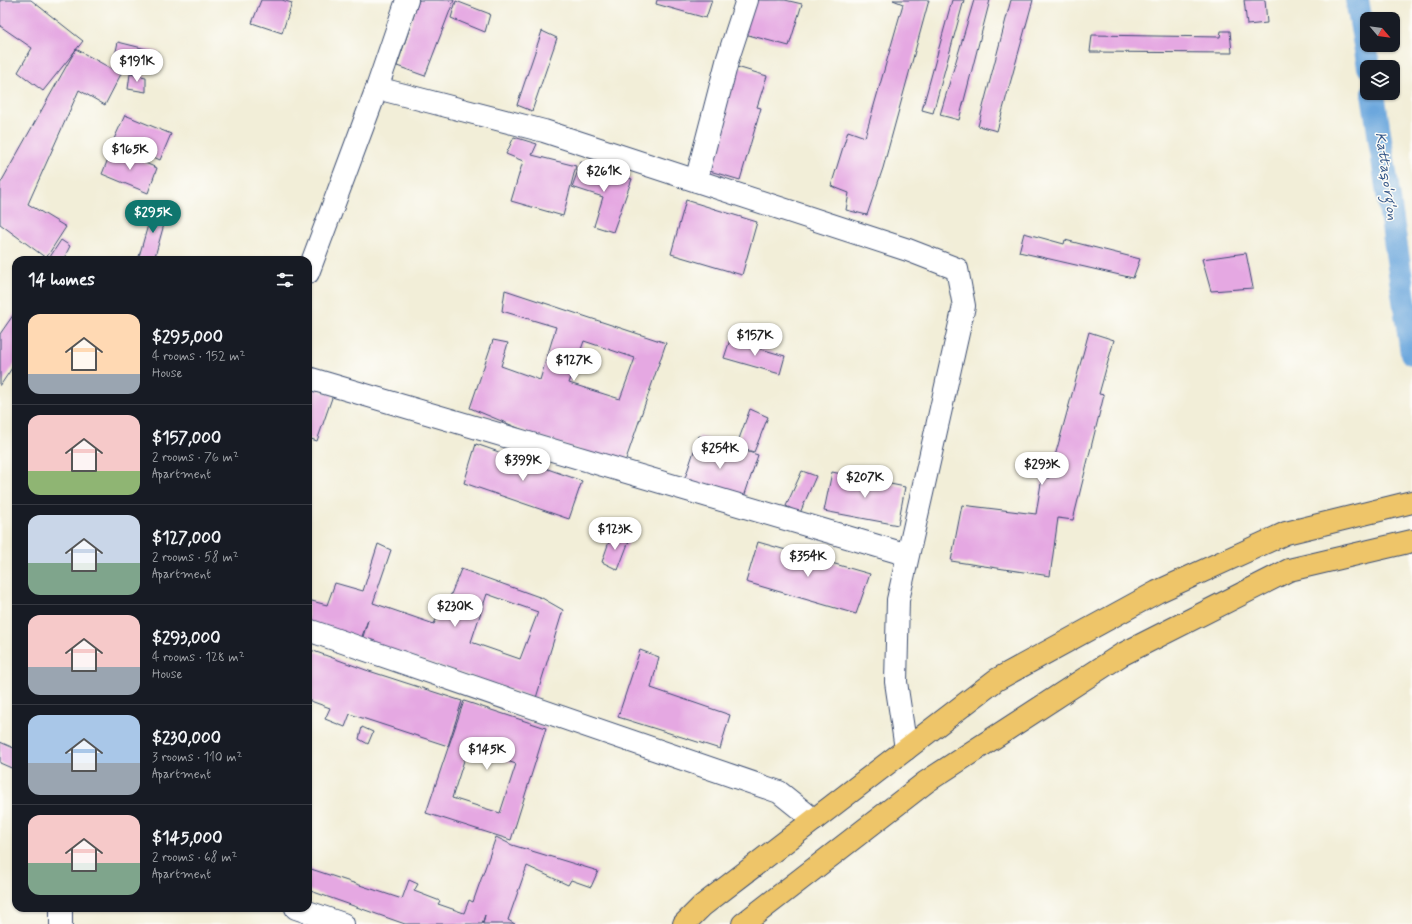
<!DOCTYPE html>
<html lang="en">
<head>
<meta charset="utf-8">
<style>
  body { margin:0; font-family:Mynerve,sans-serif; background:#20242c; color:#f1f3f6; height:100vh; display:flex; flex-direction:column; font-size:15px; white-space:nowrap }
  * { box-sizing:border-box; margin:0 }
  p { font-size:13px; color:#9ea1a6 }
  .icon { flex:none; width:22px; height:22px; fill:none; stroke:currentColor; stroke-width:2; stroke-linecap:round; stroke-linejoin:round }
  .map { position:relative; flex:1; overflow:hidden }
  .drawer { position:absolute; left:12px; top:256px; width:300px; height:656px; display:flex; flex-direction:column; background:#171b24; border-radius:12px; box-shadow:0 1px 3px #0004 }
  .drawer>* { flex:none }
  .needle { width:26px; rotate:119deg }
  .buttons { position:absolute; left:1360px; top:12px; display:grid; gap:8px }
  .buttons a { display:grid; place-items:center; width:40px; height:40px; border-radius:8px; background:#171b24; box-shadow:0 1px 3px #0004; font-size:20px }
  .price { position:absolute; translate:-50% -34px; padding:0 9px; border-radius:14px; background:#fff; color:#222; font-size:13px; line-height:26px; filter:drop-shadow(0 1px 2px #0008) }
  .price::after { content:''; position:absolute; left:50%; top:24px; width:12px; height:9px; margin-left:-6px; background:inherit; clip-path:polygon(0 0,100% 0,50% 100%) }
  .price.current { background:#0f766e; color:#fff }
  ul { padding:0; list-style:none }
  li { display:flex; align-items:center; gap:12px; height:100px; padding:0 16px }
  li+li { border-top:1px solid #363941 }
  li span { display:grid; place-items:center; flex:none; width:112px; height:80px; border-radius:12px; color:#555 }
  li>.icon { margin-inline-start:auto }
  span .icon { width:48px; height:48px; fill:#fffc; stroke-width:1 }
  li b { font-size:17px }
  h2 { display:flex; justify-content:space-between; align-items:center; height:48px; padding:0 16px; font-size:17px }
  .map>svg:first-child { display:block }
  .lines { fill:none; stroke-linecap:round; stroke-linejoin:round }
  .canal { stroke:#6ca7dd; stroke-width:24 }
  .building { fill:#e5a8e2; fill-rule:evenodd }
  .street-casing { stroke:#3b4c70; stroke-width:24 }
  .highway-casing { stroke:#3b4c70; stroke-width:24 }
  .street { stroke:#fff; stroke-width:22 }
  .highway { stroke:#eec569; stroke-width:22 }
  .labels { text-anchor:middle; dominant-baseline:central; stroke-width:3; stroke-linejoin:round; paint-order:stroke }
  .water-label { font-size:15px; font-style:italic; fill:#37598a; stroke:#fdfcf7 }
</style>
</head>
<body>
<div class="map">
<svg width="1412" height="924" viewBox="0 0 1412 924">
  <rect width="100%" height="100%" fill="#fdfcf7"/>
  <filter id="ink" filterUnits="userSpaceOnUse"><feTurbulence type="fractalNoise" baseFrequency=".025" numOctaves="2"/><feDisplacementMap in="SourceGraphic" scale="8" xChannelSelector="R" yChannelSelector="G"/><feConvolveMatrix kernelMatrix="1 2 1 2 8 2 1 2 1" color-interpolation-filters="sRGB"/></filter>
  <filter id="wash" filterUnits="userSpaceOnUse"><feTurbulence type="fractalNoise" baseFrequency=".012" numOctaves="4" result="noise"/><feDisplacementMap in="SourceGraphic" scale="16" xChannelSelector="R" yChannelSelector="G"/><feGaussianBlur stdDeviation="0.9" result="paint"/><feColorMatrix in="noise" values="0 0 0 0 0 0 0 0 0 0 0 0 0 0 0 0 0 1.4 0 .05"/><feComposite in="paint" operator="in"/></filter>
  <g filter="url(#wash)">
    <rect width="100%" height="100%" fill="#f2eed8"/>
    <g class="lines">
      <path class="canal" d="M1357,0L1369,67
        M1373,93L1412,353"/>
    </g>
    <g id="blocks">
      <path class="building" d="M0,0H31L83,41L43,91L18,72L32,48L0,26Z
        M261,0H282L292,3L282,33L252,23Z
        M419,0H454L425,76L397,66Z
        M657,0H712L706,18L656,4Z
        M751,0H785L802,4L789,46L741,33Z
        M893,0H929L883,168L867,215L846,210L849,193L831,186L848,131L865,137L903,4Z
        M952,0H964L933,113L922,110Z
        M974,0H990L959,120L940,115Z
        M1011,0H1033L997,131L978,126Z
        M1244,0H1265L1267,23L1247,25Z
        M456,1L490,14L485,32L451,18Z
        M542,31L557,38L532,111L517,105Z
        M1221,31H1230L1232,53L1090,52L1092,35L1220,37Z
        M118,42L158,52L156,70L114,60Z
        M76,49L121,74L105,105L79,90L28,204L66,227L46,258L0,224V184Z
        M737,67L767,76L757,107L761,108L740,180L703,169Z
        M130,74L146,77V92L128,89Z
        M125,115L171,134L160,160L114,139Z
        M514,137L537,144L532,155L576,166L563,216L511,201L523,161L506,154Z
        M112,149L157,168L148,193L102,174Z
        M581,162L632,179L613,232L594,226L603,197L572,187Z
        M686,200L757,222L742,275L671,254Z
        M154,204L168,210L154,260H138Z
        M1024,233L1064,244L1065,240L1140,259L1133,278L1019,252Z
        M61,240L70,246L63,260H48Z
        M1246,253L1253,288L1211,291L1202,259Z
        M505,290L666,343L624,465L535,435L470,408L493,340L508,343L501,366L540,380L556,327L502,311ZM584,341L635,358L620,399L569,383Z
        M16,311V362L0,386V334Z
        M1089,332L1114,340L1099,394L1104,395L1073,520L1058,518L1050,576L951,561L962,505L1036,514L1042,477L1049,478Z
        M730,340L785,356L780,374L724,358Z
        M308,387L333,395L317,441L308,438Z
        M750,409L768,417L754,452L736,447Z
        M699,436L758,455L742,503L683,484Z
        M476,444L582,481L569,519L464,483Z
        M802,471L816,476L800,513L786,506Z
        M832,472L905,487L898,525L824,511Z
        M612,533L629,541L618,570L602,562Z
        M758,542L870,574L856,614L746,582Z
        M378,544L391,550L373,603L434,624L443,605L448,602L461,569L542,598L563,610L536,698L362,640L368,620L361,639L308,622V600L327,605L335,583L363,591ZM487,594L538,612L520,659L471,642Z
        M308,649L366,670L462,701L448,746L350,714L345,727L325,719L330,708L308,700Z
        M640,650L659,657L651,688L730,715L720,749L618,717Z
        M464,701L546,728L511,840L426,813ZM468,748L516,764L500,813L452,798Z
        M362,727L373,732L368,744L359,739Z
        M0,742L16,749V770L0,763Z
        M496,837L512,845L598,871L591,887L571,880L568,885L527,866L508,920L515,924H483L485,915L482,924H405L308,890V868L402,899L409,880L418,884L414,891L440,901L438,904L464,913L469,900L473,902Z"/>
    </g>
  </g>
  <g filter="url(#ink)">
    <use href="#blocks" fill-opacity="0" stroke="#3b4c70" stroke-width="1"/>
    <g class="lines">
      <g class="street-casing">
        <path id="street" d="M377,88L544,131L908,250L957,269L964,306L898,600L896,682L906,749
          M696,181L728,58L747,0
          M308,273L377,88L407,0
          M308,378L908,555
          M308,630L779,792L814,820
          M296,908L343,924
          M61,924V908"/>
      </g>
      <g class="highway-casing">
        <path id="highway" d="M684,924L702,906L996,680L1157,592L1286,533L1412,502
          M743,924L926,782L1121,655L1289,570L1412,541"/>
      </g>
      <use href="#street" class="street"/>
      <use href="#highway" class="highway"/>
    </g>
  </g>
  <g class="labels">
    <g class="water-label">
      <text transform="translate(1386 176) rotate(82)">Kattaqo'rg'on</text>
    </g>
  </g>
</svg>
<div class="buttons">
<a><svg class="needle" viewBox="-14 -14 28 28"><path d="M0-13l5 13h-10z" fill="#e53935"/><path d="M0 13l5-13h-10z" fill="#9ea1a6"/></svg></a>
<a><svg class="icon" aria-label="layers" viewBox="0 0 24 24"><path d="M12 4l9 5-9 5-9-5zM3 14l9 5 9-5"/></svg></a>
</div>
<b class="price" style="left:137px;top:83px">$191K</b>
<b class="price" style="left:130px;top:171px">$165K</b>
<b class="price" style="left:604px;top:193px">$261K</b>
<b class="price current" style="left:153px;top:234px">$295K</b>
<b class="price" style="left:755px;top:357px">$157K</b>
<b class="price" style="left:574px;top:382px">$127K</b>
<b class="price" style="left:720px;top:470px">$254K</b>
<b class="price" style="left:523px;top:482px">$399K</b>
<b class="price" style="left:1042px;top:486px">$293K</b>
<b class="price" style="left:865px;top:499px">$207K</b>
<b class="price" style="left:615px;top:551px">$123K</b>
<b class="price" style="left:808px;top:578px">$354K</b>
<b class="price" style="left:455px;top:628px">$230K</b>
<b class="price" style="left:487px;top:771px">$145K</b>
<section class="drawer">
<h2>14 homes<svg class="icon" aria-label="filters" viewBox="0 0 24 24"><path d="M4 7h16M4 17h16"/><circle cx="9" cy="7" r="2"/><circle cx="15" cy="17" r="2"/></svg></h2>
<ul>
<li><span style="background:linear-gradient(#ffd9b3 75%,#9aa5b1 0)"><svg class="icon" aria-label="home" viewBox="0 0 24 24"><path d="M3 11l9-7 9 7M6 9v11h12V9"/></svg></span><div><b>$295,000</b><p>4 rooms · 152 m²</p><p>House</p></div></li>
<li><span style="background:linear-gradient(#f6c9c9 70%,#8fb573 0)"><svg class="icon" aria-label="home" viewBox="0 0 24 24"><path d="M3 11l9-7 9 7M6 9v11h12V9"/></svg></span><div><b>$157,000</b><p>2 rooms · 76 m²</p><p>Apartment</p></div></li>
<li><span style="background:linear-gradient(#c9d6e8 60%,#7fa58c 0)"><svg class="icon" aria-label="home" viewBox="0 0 24 24"><path d="M3 11l9-7 9 7M6 9v11h12V9"/></svg></span><div><b>$127,000</b><p>2 rooms · 58 m²</p><p>Apartment</p></div></li>
<li><span style="background:linear-gradient(#f6c9c9 65%,#9aa5b1 0)"><svg class="icon" aria-label="home" viewBox="0 0 24 24"><path d="M3 11l9-7 9 7M6 9v11h12V9"/></svg></span><div><b>$293,000</b><p>4 rooms · 128 m²</p><p>House</p></div></li>
<li><span style="background:linear-gradient(#a9c7e8 60%,#9aa5b1 0)"><svg class="icon" aria-label="home" viewBox="0 0 24 24"><path d="M3 11l9-7 9 7M6 9v11h12V9"/></svg></span><div><b>$230,000</b><p>3 rooms · 110 m²</p><p>Apartment</p></div></li>
<li><span style="background:linear-gradient(#f6c9c9 60%,#7fa58c 0)"><svg class="icon" aria-label="home" viewBox="0 0 24 24"><path d="M3 11l9-7 9 7M6 9v11h12V9"/></svg></span><div><b>$145,000</b><p>2 rooms · 68 m²</p><p>Apartment</p></div></li>
</ul>
</section>
</div>
</body>
</html>
